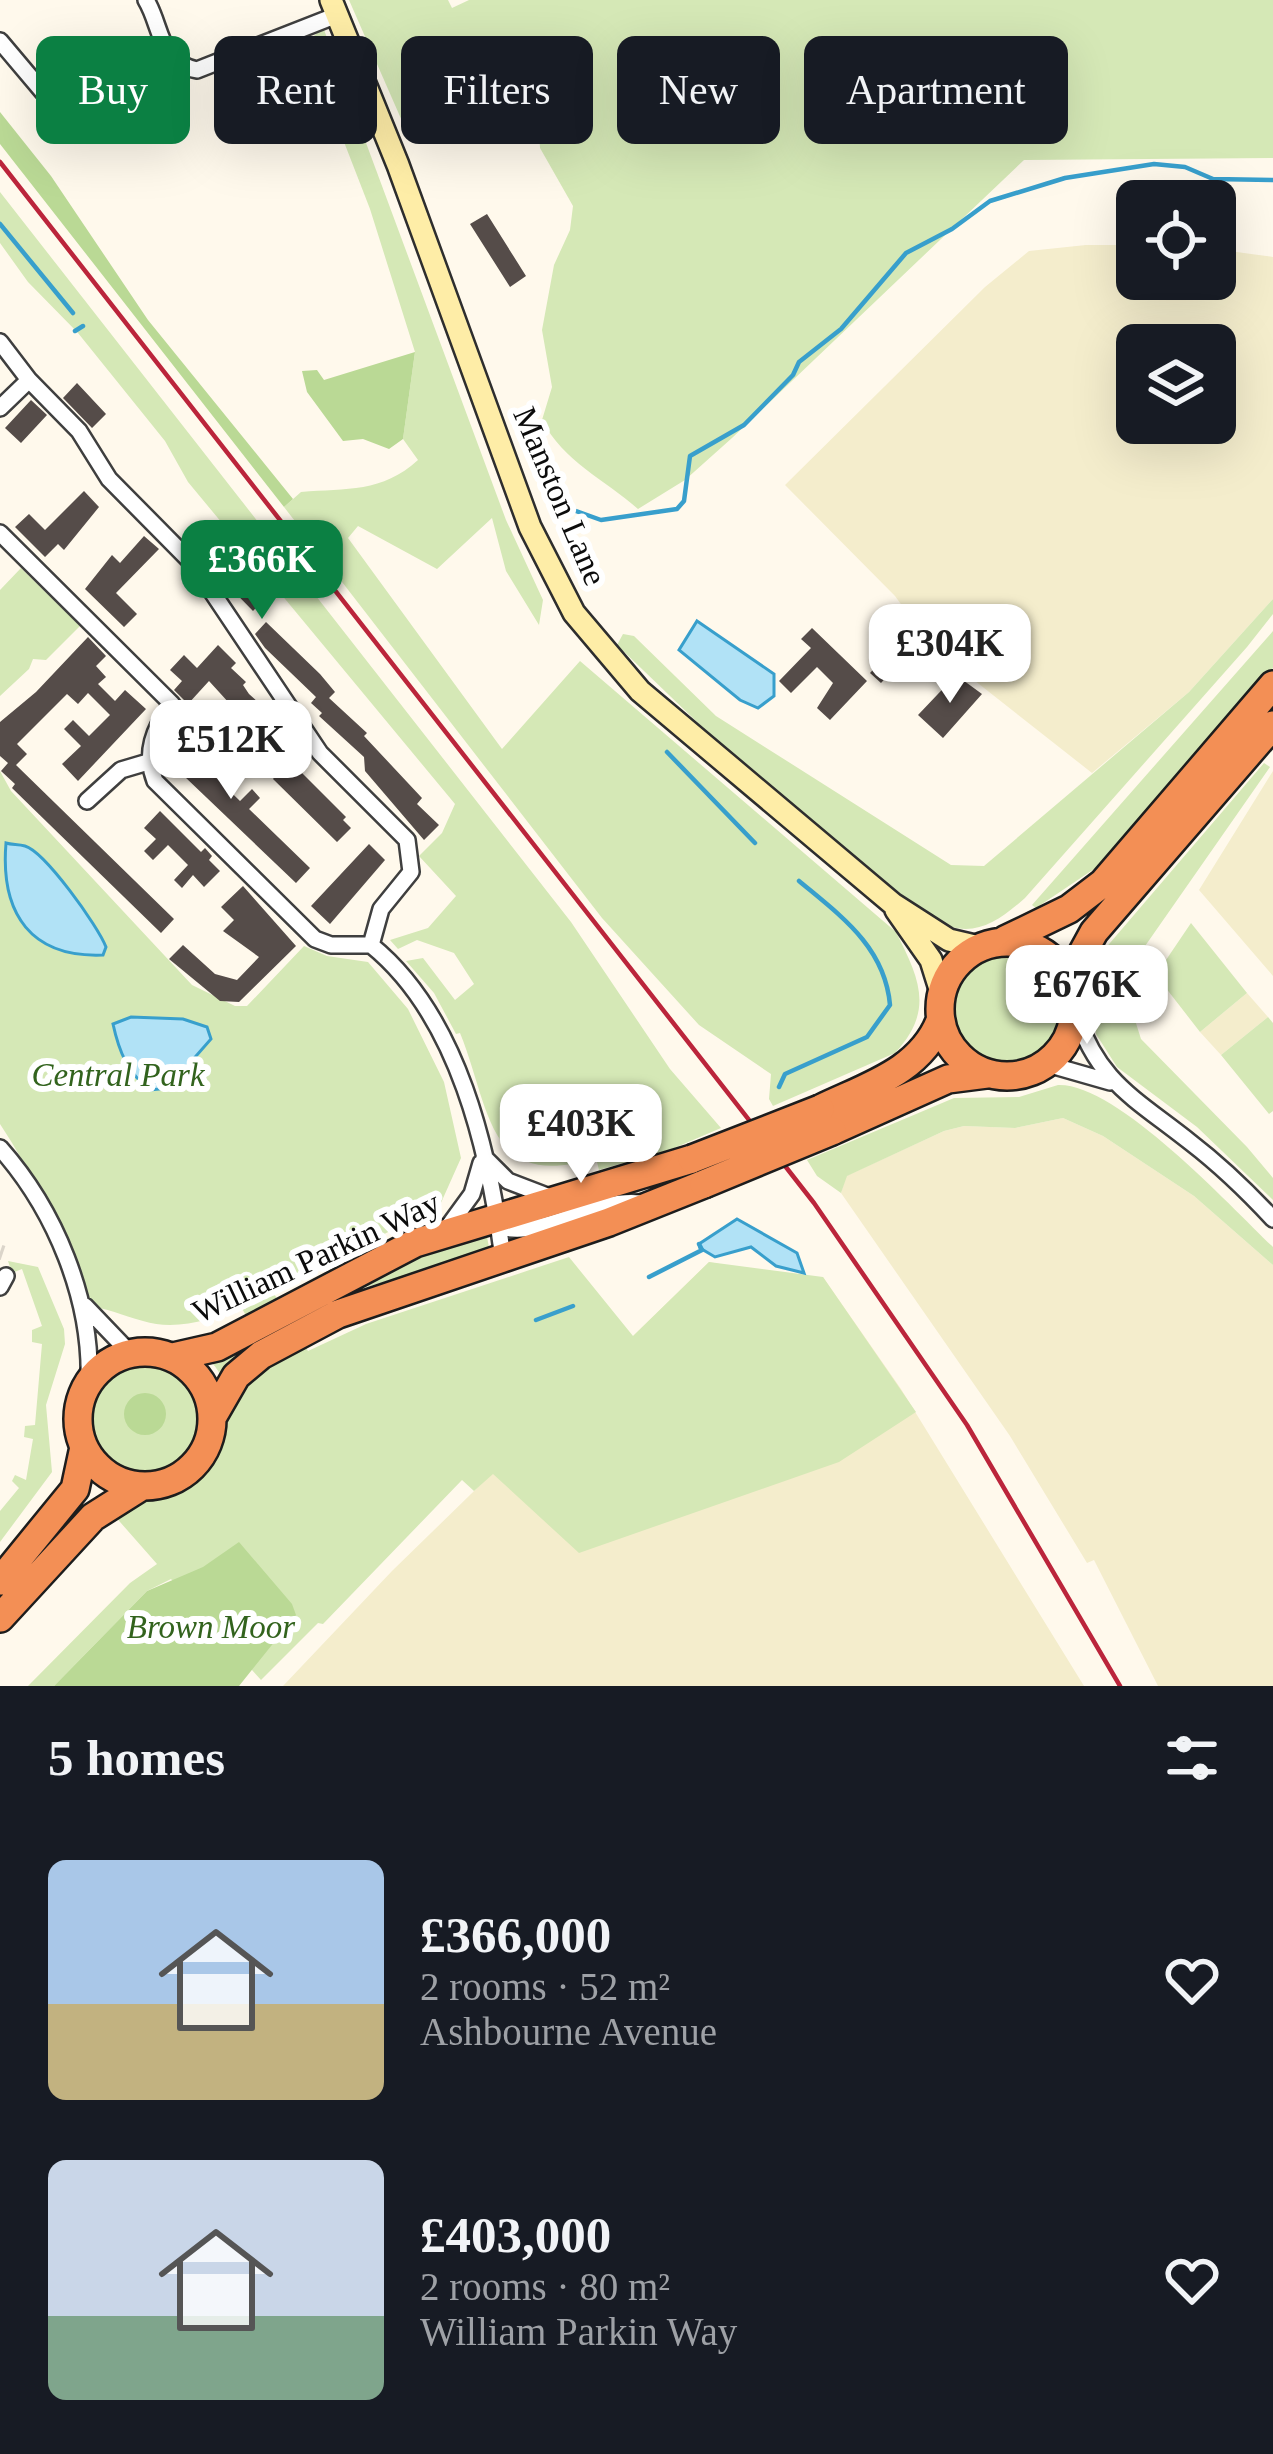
<!DOCTYPE html>
<html lang="en">
<head>
<meta charset="utf-8">
<style>
  body { margin:0; font-family:Georgia,serif; background:#20242c; color:#f1f3f6; height:100vh; display:flex; flex-direction:column; font-size:45px; white-space:nowrap }
  * { box-sizing:border-box; margin:0 }
  p { font-size:39px; color:#9ea1a6 }
  .icon { flex:none; width:66px; height:66px; fill:none; stroke:currentColor; stroke-width:2; stroke-linecap:round; stroke-linejoin:round }
  .map { position:relative; height:1686px; overflow:hidden }
  .panel { display:flex; flex-direction:column; background:#171b24; flex:1 }
  .panel>* { flex:none }
  .top-card { position:absolute; left:36px; top:36px; width:1203px; height:108px; display:flex; gap:24px }
  .buttons { position:absolute; left:1116px; top:180px; display:grid; gap:24px }
  .buttons a { display:grid; place-items:center; width:120px; height:120px; border-radius:18px; background:#171b24; box-shadow:0 12px 48px #0002; font-size:60px }
  .price { position:absolute; translate:-50% -102px; padding:0 27px; border-radius:24px; background:#fff; color:#222; font-size:39px; line-height:78px; filter:drop-shadow(0 3px 6px #0008) }
  .price::after { content:''; position:absolute; left:50%; top:72px; width:36px; height:27px; margin-left:-18px; background:inherit; clip-path:polygon(0 0,100% 0,50% 100%) }
  .price.selected { background:#0b8043; color:#fff }
  ul { padding:0; list-style:none }
  li { display:flex; align-items:center; gap:36px; height:300px; padding:0 48px }
  li span { display:grid; place-items:center; flex:none; width:336px; height:240px; border-radius:18px; color:#555 }
  li>.icon { margin-inline-start:auto }
  span .icon { width:144px; height:144px; fill:#fffc; stroke-width:1 }
  li b { font-size:51px }
  h2 { display:flex; justify-content:space-between; align-items:center; height:144px; padding:0 48px; font-size:51px }
  .pill { padding:0 42px; border-radius:18px; background:#171b24; box-shadow:0 12px 48px #0002; font-size:42px; line-height:108px }
  .pill.selected { background:#0b8043; color:#fff }
  .map>svg:first-child { display:block }
  .farmland { fill:#f4edcc; fill-rule:evenodd }
  .green { fill:#d5e8b6 }
  .forest { fill:#bad995 }
  .water { fill:#b1e2f6; stroke:#389fcc; stroke-width:3 }
  .lines { fill:none; stroke-linecap:round; stroke-linejoin:round }
  .stream { stroke:#389fcc; stroke-width:4.5 }
  .building { fill:#554c49 }
  .street-tunnel { stroke:#dbd5ca; stroke-width:15; stroke-dasharray:15 8; stroke-linecap:butt }
  .street-casing { stroke:#3f3f3f; stroke-width:20 }
  .secondary-casing { stroke:#2e2e2e; stroke-width:26 }
  .highway-casing { stroke:#1d1d1d; stroke-width:32 }
  .street { stroke:#fff; stroke-width:15 }
  .secondary { stroke:#feeda7; stroke-width:21 }
  .highway { stroke:#f38f55; stroke-width:27 }
  .rail { stroke:#bb253b; stroke-width:4.5 }
  .highway-bridge-casing { stroke:#1d1d1d; stroke-width:32; stroke-linecap:butt }
  .highway-bridge { stroke:#f38f55; stroke-width:27 }
  .labels { text-anchor:middle; dominant-baseline:central; stroke-width:12; stroke-linejoin:round; paint-order:stroke }
  .street-label { font-size:33px; fill:#0c0c0c; stroke:#fff }
  .park-label { font-size:33px; font-style:italic; fill:#32631d; stroke:#fff }
</style>
</head>
<body>
<div class="map">
<svg width="1273" height="1686" viewBox="0 0 1273 1686">
  <rect width="100%" height="100%" fill="#fff9ec"/>
  <path class="farmland" d="M1086,245H1137V279H1215V249L1273,257V599L1189,692L1092,773L932,647L895,596L785,485L985,287L1029,251ZM1137,345H1215V423H1137Z
    M1273,771V976L1199,890Z
    M1247,993L1268,1017L1221,1055L1200,1032Z
    M1063,1118L1103,1136L1194,1196L1273,1265V1686H1158L1094,1560L1087,1563L1010,1436L841,1193L846,1176L944,1131L964,1126L1015,1128Z
    M709,1262L817,1283L823,1277L901,1389L1084,1686H283L392,1571Z"/>
  <path class="green" d="M349,0H448L452,8L469,0H1273V158L1024,160L732,438L685,480L638,509C604,479 564,462 542,420L552,387L542,330L554,265L570,230L573,206L540,148L537,104L515,74L402,121Z
    M323,27L506,520L543,600L539,625L506,571L492,518L437,569L358,526L348,538L502,749L580,661L896,932C919,978 935,1010 895,1053L773,1106L769,1099L771,1074L699,1025L602,918L284,507L301,492C347,488 382,493 418,460L403,439L415,352L370,209L306,44Z
    M0,192L571,922L670,1069L721,1128L672,1149L599,1170L596,1158C486,1192 491,1109 460,1033L456,1034L434,993L406,961L423,958L455,1000L474,984L454,953L417,940L398,949L390,940L428,928L456,896L419,856L442,833L455,804L188,482L165,441L78,333L28,282L0,243Z
    M21,568L80,626L46,660L33,659L29,669L0,696V590Z
    M1273,599V614L1247,647L1025,898C994,925 971,940 931,919L723,747L617,645L623,634L634,636L716,716L951,865L984,866L1189,692Z
    M1273,631V668L1100,874L1094,869L1036,908L1032,905Z
    M1264,763L1270,767L1136,959L1128,998L1141,1039L1247,1147L1273,1178V1200L1197,1127L1117,1067L1096,1034L1091,1005L1098,957Z
    M0,771L11,791L192,985L235,1006H247L304,946L327,956L368,962L408,1009L444,1082L461,1158L440,1205L273,1292L288,1317L419,1255L486,1232L489,1247L482,1254L366,1287L298,1320L292,1324L308,1351L366,1324L569,1257L633,1336L709,1262L823,1277L916,1412L839,1462L579,1553L493,1474L474,1491L462,1480L323,1624L318,1623L261,1680L171,1579L147,1591L54,1686H28L130,1583L157,1564L113,1514C136,1502 162,1497 183,1485C221,1464 244,1395 211,1362L258,1336L241,1307C212,1320 175,1331 143,1321C121,1315 108,1308 85,1306C61,1242 39,1182 0,1124Z
    M1191,923L1247,993L1200,1032L1162,983L1166,960Z
    M949 1010a58 58 0 1 1 116 0a58 58 0 1 1-116 0Z
    M1268,1017L1273,1023V1111L1269,1114L1221,1055Z
    M1058,1085C1117,1083 1230,1206 1273,1247V1265L1194,1196L1103,1136L1063,1118L1015,1128L964,1126L944,1131L847,1176L841,1193L817,1176L807,1160L954,1098L1019,1097Z
    M8,1261L38,1267L64,1329L65,1344L46,1405L52,1472L0,1542V1511L19,1488L12,1481L15,1475L26,1480L33,1439L24,1437L25,1426L35,1425L42,1344L32,1342V1330L42,1326L22,1269L12,1273Z
    M88 1419a57 57 0 1 1 114 0a57 57 0 1 1-114 0Z"/>
  <path class="forest" d="M0,112L51,176L148,320L293,499L284,507L0,144Z
    M415,352L403,439L389,449L363,439L343,441L307,392L302,371L317,370L324,380Z
    M124 1414a21 21 0 1 1 42 0a21 21 0 1 1-42 0Z
    M239,1542L292,1604L296,1615L239,1686H54L147,1591L203,1567Z"/>
  <path class="water" d="M697,621L774,674V696L758,708L740,700L679,650Z
    M6,843C12,845 18,844 25,846C45,852 98,926 106,947L103,955C32,958 0,915 6,843Z
    M131,1017L183,1019L207,1027L211,1039L168,1088L150,1090C128,1073 119,1052 113,1024Z
    M737,1219L797,1253L804,1273L776,1266L751,1247L715,1257L700,1248L699,1244Z"/>
  <g class="lines">
    <path class="stream" d="M0,224L73,313
      M75,331L83,326
      M551,511L573,510L601,520L677,509L684,501L690,456L744,425L793,375L799,362L841,329L906,253L952,229L990,201L1065,178L1154,164L1185,167L1213,179L1273,180
      M667,752L755,843
      M779,1087L785,1074L867,1037L890,1005C885,947 841,916 799,881
      M649,1277L702,1250L699,1244
      M536,1320L573,1306"/>
  </g>
  <path class="building" d="M487,214L526,276L510,287L470,224Z
    M77,383L106,414L92,428L63,398Z
    M31,400L47,415L21,443L5,428Z
    M84,491L99,507L64,550L58,544L45,557L15,527L29,514L45,530Z
    M144,536L159,549L116,593L137,614L124,627L85,589L112,555L120,563Z
    M226,550L240,564L231,573L262,601L253,611L210,567Z
    M266,622L320,674L335,692L329,698L367,733L364,736L422,798L417,804L439,825L424,840L365,771L364,757L319,716L322,713L311,703L316,697L265,648L255,634Z
    M812,628L867,681L830,720L817,708L833,683L817,667L791,693L779,681L811,648L801,639Z
    M908,632L919,642L881,683L870,673Z
    M88,637L106,656L96,666L106,677L98,684L115,701L125,690L146,709L78,781L62,764L81,746L64,729L73,720L89,736L110,715L88,693L78,704L67,694L17,744L27,754L16,765L174,919L161,933L12,788L15,784L1,771L8,763L0,756V722L36,692Z
    M218,645L236,663L231,668L246,682L243,685L249,694L277,719L263,734L346,817L343,820L351,828L337,842L273,779L276,775L257,758L260,755L240,737L250,726L209,681L188,704L174,690L182,681L170,670L184,655L197,668Z
    M956,675L982,694L943,738L918,715Z
    M189,726L216,754L204,766L240,801L252,789L260,798L249,809L310,868L296,883L163,756Z
    M160,811L201,852L205,848L212,856L209,860L220,871L204,887L193,875L182,888L174,880L188,865L168,845L153,860L144,851L156,839L144,828Z
    M369,844L385,860L330,924L311,906Z
    M243,886L296,946L239,1002L220,1001L169,959L183,945L215,974L237,980L259,957L223,931L234,920L221,907Z"/>
  <g class="lines">
    <path class="street-tunnel" d="M0,1252L3,1253"/>
    <g class="street-casing">
      <path id="street" d="M146,0C162,26 158,62 197,70L337,15
        M0,41L43,92L84,108L116,95L167,53
        M0,342L29,380L79,431L109,479L194,565L320,753L407,840L411,872L381,909L371,945
        M0,408L29,380
        M0,533L172,704C154,728 144,753 155,781L315,939L331,945H371C459,1016 489,1152 503,1258
        M87,801L121,770L148,762
        M1075,1010C1096,1081 1136,1099 1190,1142C1220,1165 1247,1191 1273,1219
        M1047,1064L1110,1082
        M0,1148C55,1210 92,1299 89,1382
        M484,1157L508,1181L555,1199
        M499,1227C548,1239 592,1197 641,1203
        M445,1231L472,1194L481,1163
        M0,1287L6,1276
        M85,1306L130,1353"/>
    </g>
    <g class="secondary-casing">
      <path id="secondary" d="M331,0L398,165L530,527L574,613L640,691L893,904L949,940L979,947
        M896,910L931,960L941,992"/>
    </g>
    <g class="highway-casing">
      <path id="highway" d="M1005,940L1069,909L1103,883L1273,685
        M940 1009a67 67 0 1 1 134 0a67 67 0 1 1-134 0Z
        M1072,991L1082,954L1094,932L1273,725
        M820,1109C865,1087 920,1072 940,1021
        M832,1131L948,1079L987,1074
        M78 1419a67 67 0 1 1 134 0a67 67 0 1 1-134 0Z
        M173,1357L217,1347L415,1243L692,1159
        M213,1416L236,1376L261,1355L338,1314L609,1222L704,1184
        M0,1581L75,1489L84,1447
        M0,1618L93,1517L142,1486"/>
    </g>
    <use href="#street" class="street"/>
    <use href="#secondary" class="secondary"/>
    <use href="#highway" class="highway"/>
    <path class="rail" d="M0,162L814,1203L967,1425L1120,1686"/>
    <g class="highway-bridge-casing">
      <path id="highway-bridge" d="M692,1159L820,1109
        M704,1184L832,1131"/>
    </g>
    <use href="#highway-bridge" class="highway-bridge"/>
  </g>
  <g class="labels">
    <g class="street-label">
      <text transform="translate(560 496) rotate(67)">Manston Lane</text>
      <text transform="translate(316 1257) rotate(-25)">William Parkin Way</text>
    </g>
    <g class="park-label">
      <text x="118" y="1075">Central Park</text>
      <text x="211" y="1627">Brown Moor</text>
    </g>
  </g>
</svg>
<div class="buttons">
<a><svg class="icon" aria-label="locate" viewBox="0 0 24 24"><circle cx="12" cy="12" r="6"/><path d="M12 2v4M12 18v4M2 12h4M18 12h4"/></svg></a>
<a><svg class="icon" aria-label="layers" viewBox="0 0 24 24"><path d="M12 4l9 5-9 5-9-5zM3 14l9 5 9-5"/></svg></a>
</div>
<b class="price selected" style="left:262px;top:622px">£366K</b>
<b class="price" style="left:950px;top:706px">£304K</b>
<b class="price" style="left:231px;top:802px">£512K</b>
<b class="price" style="left:1087px;top:1047px">£676K</b>
<b class="price" style="left:581px;top:1186px">£403K</b>
<div class="top-card">
<a class="pill selected">Buy</a>
<a class="pill">Rent</a>
<a class="pill">Filters</a>
<a class="pill">New</a>
<a class="pill">Apartment</a>
</div>
</div>
<section class="panel">
<h2>5 homes<svg class="icon" aria-label="filters" viewBox="0 0 24 24"><path d="M4 7h16M4 17h16"/><circle cx="9" cy="7" r="2"/><circle cx="15" cy="17" r="2"/></svg></h2>
<ul>
<li><span style="background:linear-gradient(#a9c7e8 60%,#c2b280 0)"><svg class="icon" aria-label="home" viewBox="0 0 24 24"><path d="M3 11l9-7 9 7M6 9v11h12V9"/></svg></span><div><b>£366,000</b><p>2 rooms · 52 m²</p><p>Ashbourne Avenue</p></div><svg class="icon" aria-label="heart" viewBox="0 0 24 24"><path d="M12 20l-8-8c-3-5 5-10 8-4 3-6 11-1 8 4z"/></svg></li>
<li><span style="background:linear-gradient(#c9d6e8 65%,#7fa58c 0)"><svg class="icon" aria-label="home" viewBox="0 0 24 24"><path d="M3 11l9-7 9 7M6 9v11h12V9"/></svg></span><div><b>£403,000</b><p>2 rooms · 80 m²</p><p>William Parkin Way</p></div><svg class="icon" aria-label="heart" viewBox="0 0 24 24"><path d="M12 20l-8-8c-3-5 5-10 8-4 3-6 11-1 8 4z"/></svg></li>
</ul>
</section>
</body>
</html>
